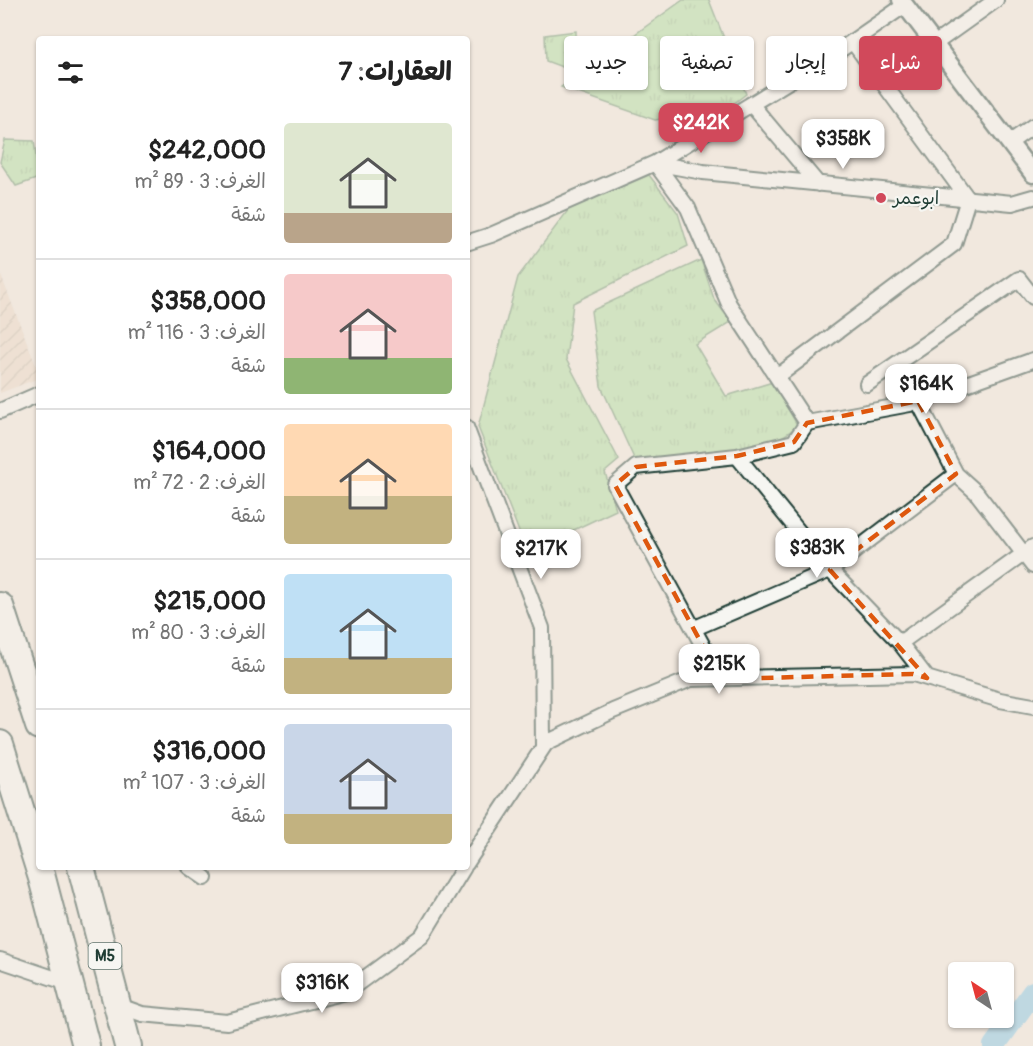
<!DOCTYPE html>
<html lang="ar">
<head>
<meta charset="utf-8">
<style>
  body { margin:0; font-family:Pangolin,"Playpen Sans Arabic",sans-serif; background:#f2f2f2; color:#222; direction:rtl; height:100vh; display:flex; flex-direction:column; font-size:22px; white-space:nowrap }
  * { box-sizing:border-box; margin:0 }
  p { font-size:20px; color:#767676 }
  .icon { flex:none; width:33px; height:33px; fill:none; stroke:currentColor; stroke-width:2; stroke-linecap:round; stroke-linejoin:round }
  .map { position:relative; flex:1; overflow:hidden; direction:ltr }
  .drawer { position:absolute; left:36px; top:36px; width:434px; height:834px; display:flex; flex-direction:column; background:#fff; border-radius:6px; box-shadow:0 2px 4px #0004; direction:rtl }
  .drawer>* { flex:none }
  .banner { position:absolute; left:488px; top:36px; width:454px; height:54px; direction:rtl; display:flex; gap:12px }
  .needle { width:39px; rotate:324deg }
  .controls { position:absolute; left:948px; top:962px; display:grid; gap:12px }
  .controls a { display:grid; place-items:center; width:66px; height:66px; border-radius:6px; background:#fff; box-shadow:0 2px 4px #0004; font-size:30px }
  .price { position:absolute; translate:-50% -51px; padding:0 14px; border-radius:12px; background:#fff; color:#222; font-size:20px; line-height:39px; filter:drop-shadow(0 2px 3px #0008) }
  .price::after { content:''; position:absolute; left:50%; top:36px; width:18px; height:14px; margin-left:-9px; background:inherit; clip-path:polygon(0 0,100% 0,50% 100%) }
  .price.current { background:#d1495b; color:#fff }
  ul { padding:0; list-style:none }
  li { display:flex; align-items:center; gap:18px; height:150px; padding:0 18px }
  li+li { border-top:2px solid #e0e0e0 }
  li span { display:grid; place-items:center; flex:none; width:168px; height:120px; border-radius:6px; color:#555 }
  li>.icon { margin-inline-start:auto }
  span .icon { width:72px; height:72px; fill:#fffc; stroke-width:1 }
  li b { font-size:26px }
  h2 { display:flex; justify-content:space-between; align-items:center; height:72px; padding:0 18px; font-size:26px }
  .tag { padding:0 21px; border-radius:6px; background:#fff; box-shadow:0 2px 4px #0004; font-size:21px; line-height:54px }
  .tag.current { background:#d1495b; color:#fff }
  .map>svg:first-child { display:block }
  .industrial { fill:url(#industrial-furrows) }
  .grass { fill:url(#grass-tufts); stroke:#668e6a; stroke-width:1.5 }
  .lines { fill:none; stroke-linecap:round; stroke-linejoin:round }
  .river { stroke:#83c6e4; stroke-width:22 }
  .minor-casing { stroke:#1f3d34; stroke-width:18 }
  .tertiary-casing { stroke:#1f3d34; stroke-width:21 }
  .motorway-casing { stroke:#1f3d34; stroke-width:30 }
  .minor { stroke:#f6f6f2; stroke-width:14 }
  .tertiary { stroke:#f6f6f2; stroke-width:16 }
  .motorway { stroke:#f6f6f2; stroke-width:26 }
  .marked { fill:none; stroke:#de580e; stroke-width:4.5; stroke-dasharray:12 8; stroke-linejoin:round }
  .poi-dot { fill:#d1495b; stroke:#f6f6f2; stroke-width:2 }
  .labels { text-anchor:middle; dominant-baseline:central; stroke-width:4.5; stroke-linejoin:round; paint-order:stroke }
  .shield { fill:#f6f6f2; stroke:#60746d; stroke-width:1.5 }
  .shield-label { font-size:16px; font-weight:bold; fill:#1f3d34 }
  .poi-label { font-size:18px; fill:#1f3d34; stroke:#f6f6f2; text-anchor:start }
</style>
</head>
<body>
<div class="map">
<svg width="1033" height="1046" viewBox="0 0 1033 1046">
  <defs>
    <pattern id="industrial-furrows" width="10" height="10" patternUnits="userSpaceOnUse" patternTransform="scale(1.5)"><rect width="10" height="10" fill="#ead8c5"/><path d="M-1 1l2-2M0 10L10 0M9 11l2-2" fill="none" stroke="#c8baaa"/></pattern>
    <pattern id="grass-tufts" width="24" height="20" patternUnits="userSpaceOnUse" patternTransform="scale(1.5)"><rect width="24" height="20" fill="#adde9f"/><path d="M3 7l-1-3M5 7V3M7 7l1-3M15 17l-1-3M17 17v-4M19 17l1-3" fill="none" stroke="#94bf8a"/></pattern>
  </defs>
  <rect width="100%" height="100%" fill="#f1e8de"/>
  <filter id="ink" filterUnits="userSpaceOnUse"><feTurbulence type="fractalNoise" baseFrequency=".0167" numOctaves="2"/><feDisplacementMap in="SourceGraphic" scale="12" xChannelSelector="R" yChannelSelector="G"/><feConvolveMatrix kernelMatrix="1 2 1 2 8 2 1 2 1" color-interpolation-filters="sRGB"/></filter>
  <g filter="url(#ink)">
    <path class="industrial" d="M0,273L39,373V378L0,393Z"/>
    <path class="grass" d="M683,0H709L746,94L725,110L655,120L561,87Z
      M576,31V46H586L591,56L570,70L546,61L545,35Z
      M5,140L34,141L39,178L16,186L0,162Z
      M649,175L678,213L688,246L573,303L566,359L619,460L605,472L616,510L527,552L478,427L518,277L569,209Z
      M701,260L714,299L731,322L695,344L726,396L773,382L797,425C771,456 677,459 637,465L601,386L591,311Z"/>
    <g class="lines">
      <path class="river" d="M994,1046L1033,992"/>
      <g class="minor-casing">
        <path id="minor" d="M881,82L996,0
          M751,104L818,184
          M1009,143L1033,126
          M655,163L688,208L729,304L807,423L794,442L737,456L636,467L615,485L721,679
          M655,163L703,172L1012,203L1033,197
          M466,243L491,235L655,163L843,48L905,5
          M778,376L954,244L968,199L853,42
          M867,384L1019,279L1033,297
          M0,411L39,394
          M807,423L910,404L1033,360
          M466,427L542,628L543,747
          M737,456L830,570L900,643L927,678
          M956,474L976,492L1033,566
          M695,628L830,570L956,474L918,401
          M900,643L1033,547
          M466,864L546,743L613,711L691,679L913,674L1000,700L1033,706
          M189,867L205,878
          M0,960L71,984
          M117,1005L142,1014L227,1022L346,992L422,936L464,867"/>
      </g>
      <g class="tertiary-casing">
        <path id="tertiary" d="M901,0L1033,174"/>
      </g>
      <g class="motorway-casing">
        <path id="motorway" d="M0,606L39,726
          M0,744L42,878L86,1046
          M81,867L128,1046"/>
      </g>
      <use href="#minor" class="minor"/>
      <use href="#tertiary" class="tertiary"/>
      <use href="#motorway" class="motorway"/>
    </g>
  </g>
  <path d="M0 0H1033V1046H0ZM918,401L956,474L830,570L927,678L913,674L721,679L615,485L636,467L737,456L794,442L807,423Z" fill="#f1e8de" fill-opacity=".55" fill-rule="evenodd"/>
  <path class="marked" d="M918,401L956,474L830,570L927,678L913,674L721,679L615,485L636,467L737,456L794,442L807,423Z"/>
  <circle class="poi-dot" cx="881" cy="198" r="6"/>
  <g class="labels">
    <rect class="shield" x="88.5" y="943" width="33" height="26" rx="4.5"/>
    <g class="shield-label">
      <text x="105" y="956">M5</text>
    </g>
    <g class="poi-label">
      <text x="893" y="198">ابوعمر</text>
    </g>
  </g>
</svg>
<div class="controls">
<a><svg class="needle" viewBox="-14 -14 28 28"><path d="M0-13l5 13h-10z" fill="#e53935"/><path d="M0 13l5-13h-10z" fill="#767676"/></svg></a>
</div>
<b class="price current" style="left:701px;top:154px">$242K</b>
<b class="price" style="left:843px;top:170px">$358K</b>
<b class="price" style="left:926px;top:415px">$164K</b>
<b class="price" style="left:817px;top:579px">$383K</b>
<b class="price" style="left:541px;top:580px">$217K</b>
<b class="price" style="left:719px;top:695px">$215K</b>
<b class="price" style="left:322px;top:1014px">$316K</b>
<div class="banner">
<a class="tag current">شراء</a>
<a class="tag">إيجار</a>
<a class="tag">تصفية</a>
<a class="tag">جديد</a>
</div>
<section class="drawer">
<h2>العقارات: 7<svg class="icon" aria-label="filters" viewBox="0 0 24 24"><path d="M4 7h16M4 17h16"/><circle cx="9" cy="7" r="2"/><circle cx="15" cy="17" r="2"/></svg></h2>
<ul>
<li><span style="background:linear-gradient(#dfe7d0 75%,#b9a48a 0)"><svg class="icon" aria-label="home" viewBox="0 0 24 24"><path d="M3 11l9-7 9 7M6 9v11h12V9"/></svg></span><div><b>$242,000</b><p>الغرف: 3 · 89 m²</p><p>شقة</p></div></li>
<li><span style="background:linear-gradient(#f6c9c9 70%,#8fb573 0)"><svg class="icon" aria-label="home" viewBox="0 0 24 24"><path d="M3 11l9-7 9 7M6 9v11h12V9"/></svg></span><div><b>$358,000</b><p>الغرف: 3 · 116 m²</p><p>شقة</p></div></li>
<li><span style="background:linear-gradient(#ffd9b3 60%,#c2b280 0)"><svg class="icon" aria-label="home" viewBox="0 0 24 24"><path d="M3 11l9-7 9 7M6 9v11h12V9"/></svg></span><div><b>$164,000</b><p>الغرف: 2 · 72 m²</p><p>شقة</p></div></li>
<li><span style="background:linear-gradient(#bfe0f5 70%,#c2b280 0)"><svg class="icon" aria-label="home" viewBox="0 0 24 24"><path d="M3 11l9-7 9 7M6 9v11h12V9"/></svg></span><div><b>$215,000</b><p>الغرف: 3 · 80 m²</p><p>شقة</p></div></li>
<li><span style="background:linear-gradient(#c9d6e8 75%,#c2b280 0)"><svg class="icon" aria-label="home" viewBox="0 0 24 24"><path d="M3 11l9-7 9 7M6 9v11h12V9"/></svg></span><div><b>$316,000</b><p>الغرف: 3 · 107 m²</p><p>شقة</p></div></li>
</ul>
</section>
</div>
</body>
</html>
